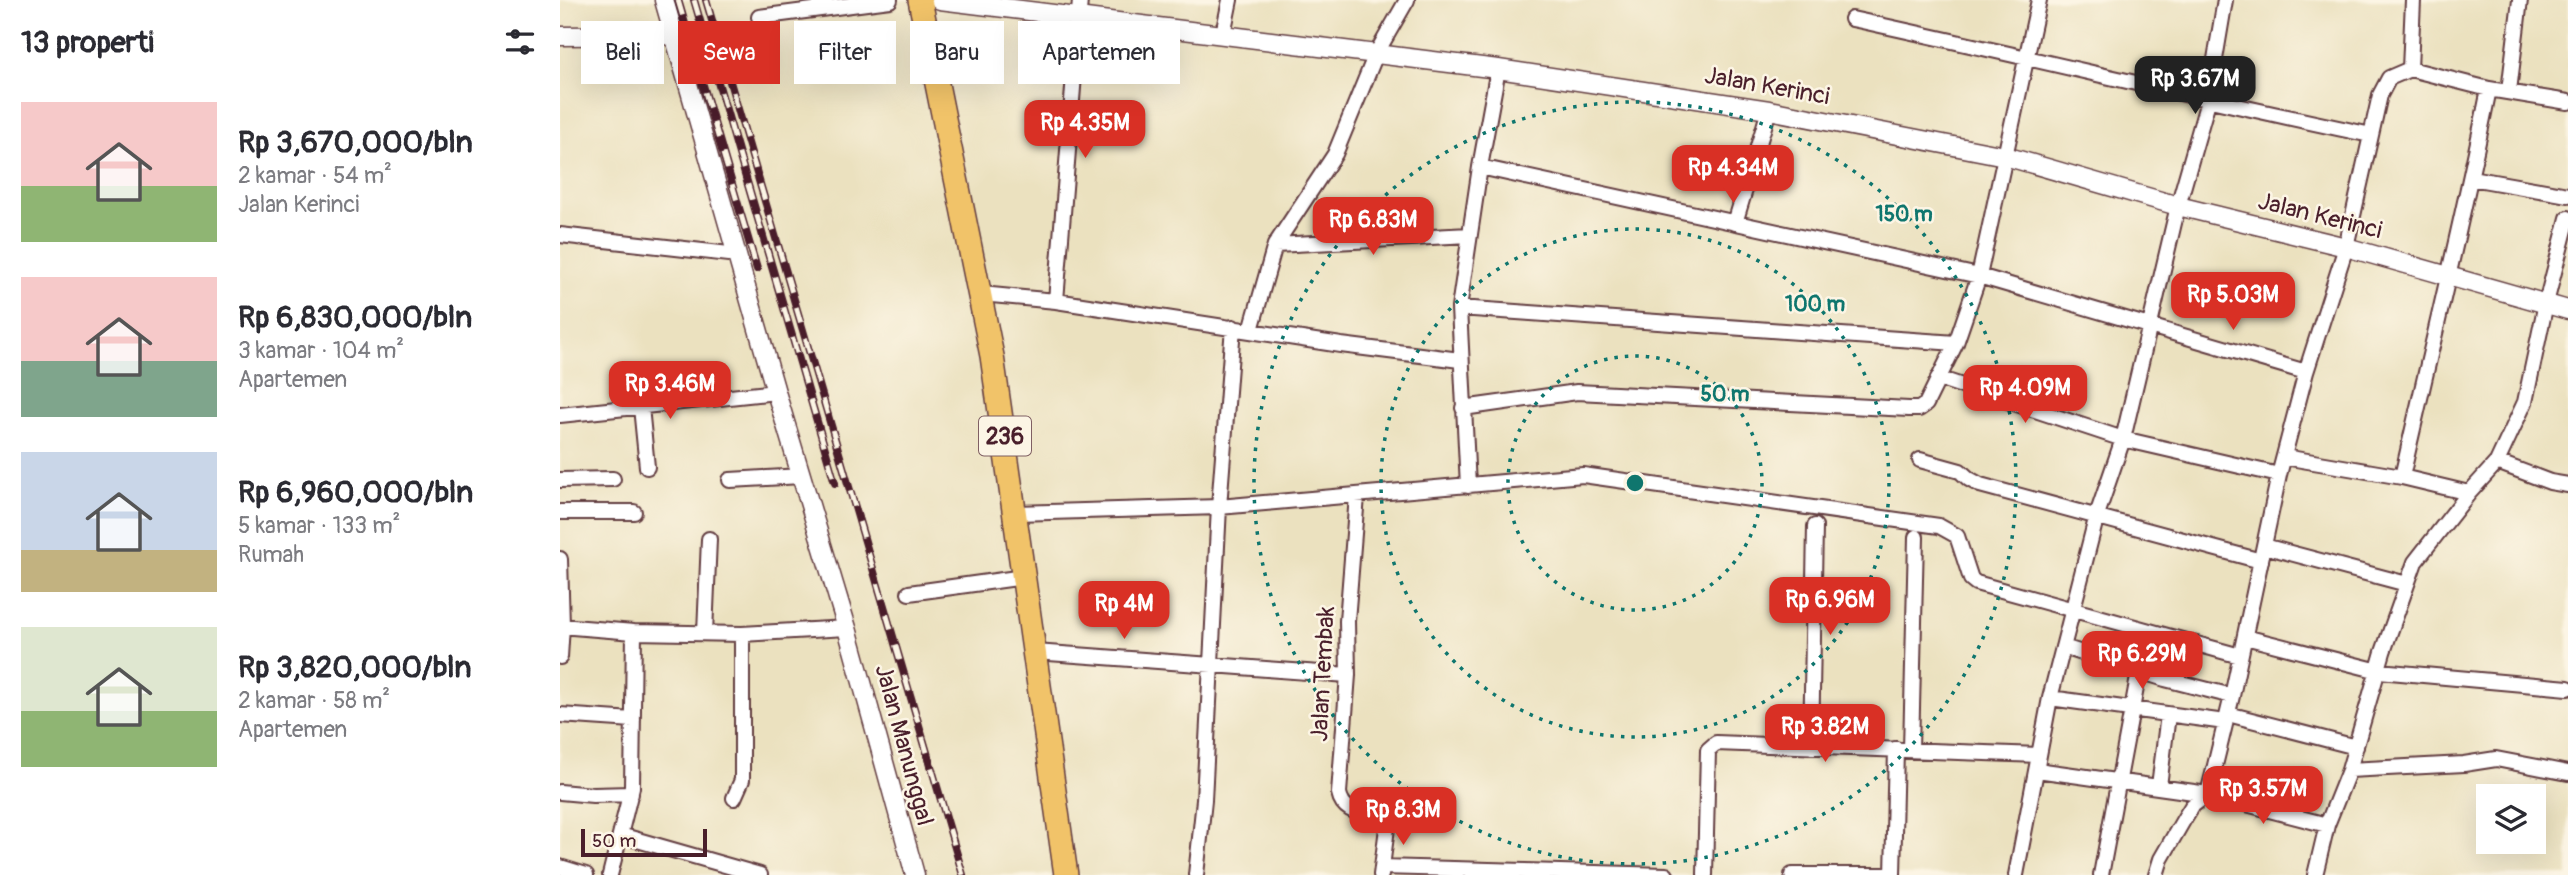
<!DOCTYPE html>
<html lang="id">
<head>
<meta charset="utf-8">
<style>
  body { margin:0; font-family:Pangolin,sans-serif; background:#f7f7f7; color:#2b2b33; height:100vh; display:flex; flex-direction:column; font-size:26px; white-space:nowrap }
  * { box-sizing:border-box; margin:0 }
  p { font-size:23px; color:#7c7c81 }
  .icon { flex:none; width:38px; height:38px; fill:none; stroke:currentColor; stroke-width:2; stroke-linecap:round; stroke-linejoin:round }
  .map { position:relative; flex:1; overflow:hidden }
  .sheet { display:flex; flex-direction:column; background:#fff; width:560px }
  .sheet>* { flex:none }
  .top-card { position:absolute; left:21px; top:21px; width:665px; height:63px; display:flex; gap:14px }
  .tools { position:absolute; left:1916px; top:784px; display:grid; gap:14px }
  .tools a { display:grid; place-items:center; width:70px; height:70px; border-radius:0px; background:#fff; box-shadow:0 7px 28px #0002; font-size:35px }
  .scale { position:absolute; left:21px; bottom:18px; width:126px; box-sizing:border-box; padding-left:7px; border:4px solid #4a1f2b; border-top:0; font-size:19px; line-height:24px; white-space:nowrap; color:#4a1f2b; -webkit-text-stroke:5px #fcf5e5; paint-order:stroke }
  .price { position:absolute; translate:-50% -60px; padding:0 16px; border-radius:14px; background:#d93025; color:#fff; font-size:23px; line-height:46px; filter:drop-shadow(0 2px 4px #0008) }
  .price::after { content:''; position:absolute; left:50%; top:42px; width:21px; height:16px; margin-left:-10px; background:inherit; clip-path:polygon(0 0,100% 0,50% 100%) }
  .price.active { background:#222; color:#fff }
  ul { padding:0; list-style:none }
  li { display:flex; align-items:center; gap:21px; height:175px; padding:0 21px }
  li span { display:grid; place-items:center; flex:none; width:196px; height:140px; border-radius:0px; color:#555 }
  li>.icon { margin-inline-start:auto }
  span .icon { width:84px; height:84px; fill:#fffc; stroke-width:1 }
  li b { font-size:30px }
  h2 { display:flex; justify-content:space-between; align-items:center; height:84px; padding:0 21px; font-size:30px }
  .pill { padding:0 24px; border-radius:0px; background:#fff; box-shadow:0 7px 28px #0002; font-size:24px; line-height:63px }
  .pill.active { background:#d93025; color:#fff }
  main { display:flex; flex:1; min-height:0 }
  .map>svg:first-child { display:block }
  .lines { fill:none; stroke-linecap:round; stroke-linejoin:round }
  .minor-casing { stroke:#623c41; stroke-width:18 }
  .tertiary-casing { stroke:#623c41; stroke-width:21 }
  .primary-casing { stroke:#623c41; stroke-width:26 }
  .minor { stroke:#fff; stroke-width:14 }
  .tertiary { stroke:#fff; stroke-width:18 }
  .primary { stroke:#f1c369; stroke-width:23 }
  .rail-casing { stroke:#4a1f2b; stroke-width:8 }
  .rail { stroke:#fcf5e5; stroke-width:5; stroke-dasharray:16; stroke-linecap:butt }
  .ring { fill:none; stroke:#0f766e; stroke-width:3.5; stroke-dasharray:3.5 7 }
  .labels { text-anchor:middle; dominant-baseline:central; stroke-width:5; stroke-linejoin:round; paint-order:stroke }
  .shield { fill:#fcf5e5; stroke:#7f5f63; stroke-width:2 }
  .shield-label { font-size:23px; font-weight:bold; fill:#4a1f2b }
  .street-label { font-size:24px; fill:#4a1f2b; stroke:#fcf5e5 }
  .centre { fill:#0f766e; stroke:#fcf5e5; stroke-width:3.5 }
  .ring-label { font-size:21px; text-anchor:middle; font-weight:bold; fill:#0f766e; stroke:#fcf5e5; stroke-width:5; stroke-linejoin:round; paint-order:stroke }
</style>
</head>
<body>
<main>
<section class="sheet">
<h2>13 properti<svg class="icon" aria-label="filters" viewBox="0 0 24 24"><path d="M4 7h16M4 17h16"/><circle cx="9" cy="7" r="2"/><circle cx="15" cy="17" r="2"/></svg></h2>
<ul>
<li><span style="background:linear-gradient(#f6c9c9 60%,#8fb573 0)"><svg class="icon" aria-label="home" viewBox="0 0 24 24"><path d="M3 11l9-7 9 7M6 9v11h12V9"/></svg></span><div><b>Rp 3,670,000/bln</b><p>2 kamar · 54 m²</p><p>Jalan Kerinci</p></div></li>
<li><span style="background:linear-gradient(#f6c9c9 60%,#7fa58c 0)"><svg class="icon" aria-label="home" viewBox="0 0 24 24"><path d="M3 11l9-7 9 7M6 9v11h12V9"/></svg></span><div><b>Rp 6,830,000/bln</b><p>3 kamar · 104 m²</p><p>Apartemen</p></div></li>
<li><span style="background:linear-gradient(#c9d6e8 70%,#c2b280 0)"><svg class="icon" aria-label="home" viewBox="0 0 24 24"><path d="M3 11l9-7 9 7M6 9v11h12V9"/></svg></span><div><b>Rp 6,960,000/bln</b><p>5 kamar · 133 m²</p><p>Rumah</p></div></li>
<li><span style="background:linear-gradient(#dfe7d0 60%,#8fb573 0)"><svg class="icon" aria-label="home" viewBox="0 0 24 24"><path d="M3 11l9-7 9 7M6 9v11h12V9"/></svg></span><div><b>Rp 3,820,000/bln</b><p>2 kamar · 58 m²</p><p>Apartemen</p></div></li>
</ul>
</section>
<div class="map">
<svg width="2008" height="875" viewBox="0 0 2008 875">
  <rect width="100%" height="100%" fill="#fcf5e5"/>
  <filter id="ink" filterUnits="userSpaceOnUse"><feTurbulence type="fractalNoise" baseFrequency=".0143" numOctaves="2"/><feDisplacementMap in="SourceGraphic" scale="14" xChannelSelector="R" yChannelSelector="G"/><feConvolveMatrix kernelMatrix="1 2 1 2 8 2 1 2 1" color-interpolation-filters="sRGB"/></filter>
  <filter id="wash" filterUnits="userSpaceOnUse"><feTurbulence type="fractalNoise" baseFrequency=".00686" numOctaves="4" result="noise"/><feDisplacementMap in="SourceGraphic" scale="28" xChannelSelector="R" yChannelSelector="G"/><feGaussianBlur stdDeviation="1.57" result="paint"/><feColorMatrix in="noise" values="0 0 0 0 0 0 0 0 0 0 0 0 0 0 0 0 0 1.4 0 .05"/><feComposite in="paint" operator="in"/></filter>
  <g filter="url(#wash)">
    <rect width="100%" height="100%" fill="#ebe1bf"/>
  </g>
  <g filter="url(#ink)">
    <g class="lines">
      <g class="minor-casing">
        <path id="minor" d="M199,17L330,0
          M1292,19C1465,56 1637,99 1811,135
          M663,34L670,0
          M1850,69L1929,89C1903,219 1871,348 1842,477L1909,493
          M1929,89L2008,102
          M1949,91L1960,0
          M920,167L1419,276L1746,372
          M1911,178L2008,195
          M1175,223L1209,110
          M0,235L178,255
          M715,245L910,235
          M421,294L496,301L781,345L900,360
          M496,301L520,0
          M899,308L1396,343
          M691,330L715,245L775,154L816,54L847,0
          M1378,378L1563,439L1719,475
          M81,407L87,467
          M903,408L1017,392L1349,409H1359L1366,404L1396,343L1419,276L1479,0
          M0,415L216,392
          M1724,457L1842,477
          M1360,460L1400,471L1409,479L1420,485L1701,561
          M1937,462L1990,482L2008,485
          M0,480L53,479
          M170,480L241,476
          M908,486L899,308L920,167L938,69
          M797,496L787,621L788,675L779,793C784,818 810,811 828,820L821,875
          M0,512H74
          M456,513L659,507L1023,475L1379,526L1397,536L1411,579L1416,583L1680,656
          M1704,546L1847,584
          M0,559L2,626L0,657
          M349,593L464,577
          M0,626L74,632L182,634L287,628
          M145,633L149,539
          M1685,637L1819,671L2008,688
          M1503,647L1605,679L1672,696
          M475,652L788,675
          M1490,698L1665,722
          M1668,714L1796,747
          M0,715L73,720
          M1251,747L1255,526
          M1351,750L1356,537
          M1477,770L1648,794L1767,825
          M1789,770L1904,764L1936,759L2008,773
          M1599,786L1608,715
          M0,792L33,795L71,794
          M174,798L182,780V634
          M60,835L200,875
          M0,867L26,875
          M822,867L1106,875
          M50,875L72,787L74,632
          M636,875L644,800L659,507L673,327
          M1145,875L1148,750L1156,743L1479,755
          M1232,875H1331
          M1333,875L1336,749
          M1456,875L1490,698L1537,515L1563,439L1618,206L1648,101L1665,0
          M1541,875L1579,672
          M1596,875L1601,859L1624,819L1632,806L1648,794L1672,696L1719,475L1746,372L1786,247L1820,95L1829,78L1850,69L1853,0
          M1755,875L1767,825L1789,770L1823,652L1855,562L1909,493L1937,462L1965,402L1986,303L2008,218"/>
      </g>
      <g class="tertiary-casing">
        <path id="tertiary" d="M104,0L216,392L287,628L355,875
          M380,0L938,69L1209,110L1445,156L1618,206L1786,247L2008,310
          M0,36L114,35"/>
      </g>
      <g class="primary-casing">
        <path id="primary" d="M360,0L432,356L506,875"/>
      </g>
      <use href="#minor" class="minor"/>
      <use href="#tertiary" class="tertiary"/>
      <use href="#primary" class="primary"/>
      <g class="rail-casing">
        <path id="rail" d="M118,0L197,269
          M134,0L275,483
          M146,0L403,875"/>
      </g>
      <use href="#rail" class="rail"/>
    </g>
  </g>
  <g class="ring">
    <circle cx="1075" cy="483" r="127"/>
    <circle cx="1075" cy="483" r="254"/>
    <circle cx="1075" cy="483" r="381"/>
  </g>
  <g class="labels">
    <rect class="shield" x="419" y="416.5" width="52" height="39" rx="5"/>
    <g class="shield-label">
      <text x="445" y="436">236</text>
    </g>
    <g class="street-label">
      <text transform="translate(1207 86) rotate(10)">Jalan Kerinci</text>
      <text transform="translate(1760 216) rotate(14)">Jalan Kerinci</text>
      <text transform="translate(763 674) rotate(-87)">Jalan Tembak</text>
      <text transform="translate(344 745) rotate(75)">Jalan Manunggal</text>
    </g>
  </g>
  <circle cx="1075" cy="483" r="10" class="centre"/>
  <g class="ring-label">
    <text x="1344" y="221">150 m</text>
    <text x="1255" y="311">100 m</text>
    <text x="1165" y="401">50 m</text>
  </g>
</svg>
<div class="tools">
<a><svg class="icon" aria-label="layers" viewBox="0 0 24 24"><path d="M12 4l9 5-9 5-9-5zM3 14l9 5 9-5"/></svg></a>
</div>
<div class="scale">50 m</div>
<b class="price active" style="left:1635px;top:116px">Rp 3.67M</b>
<b class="price" style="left:525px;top:160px">Rp 4.35M</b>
<b class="price" style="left:1173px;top:205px">Rp 4.34M</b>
<b class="price" style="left:813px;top:257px">Rp 6.83M</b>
<b class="price" style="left:1673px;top:332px">Rp 5.03M</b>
<b class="price" style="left:110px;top:421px">Rp 3.46M</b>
<b class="price" style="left:1465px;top:425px">Rp 4.09M</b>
<b class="price" style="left:1270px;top:637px">Rp 6.96M</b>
<b class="price" style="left:564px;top:641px">Rp 4M</b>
<b class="price" style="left:1582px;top:691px">Rp 6.29M</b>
<b class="price" style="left:1265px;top:764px">Rp 3.82M</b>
<b class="price" style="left:1703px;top:826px">Rp 3.57M</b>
<b class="price" style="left:843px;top:847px">Rp 8.3M</b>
<div class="top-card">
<a class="pill">Beli</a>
<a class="pill active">Sewa</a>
<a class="pill">Filter</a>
<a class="pill">Baru</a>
<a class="pill">Apartemen</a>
</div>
</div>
</main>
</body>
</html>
